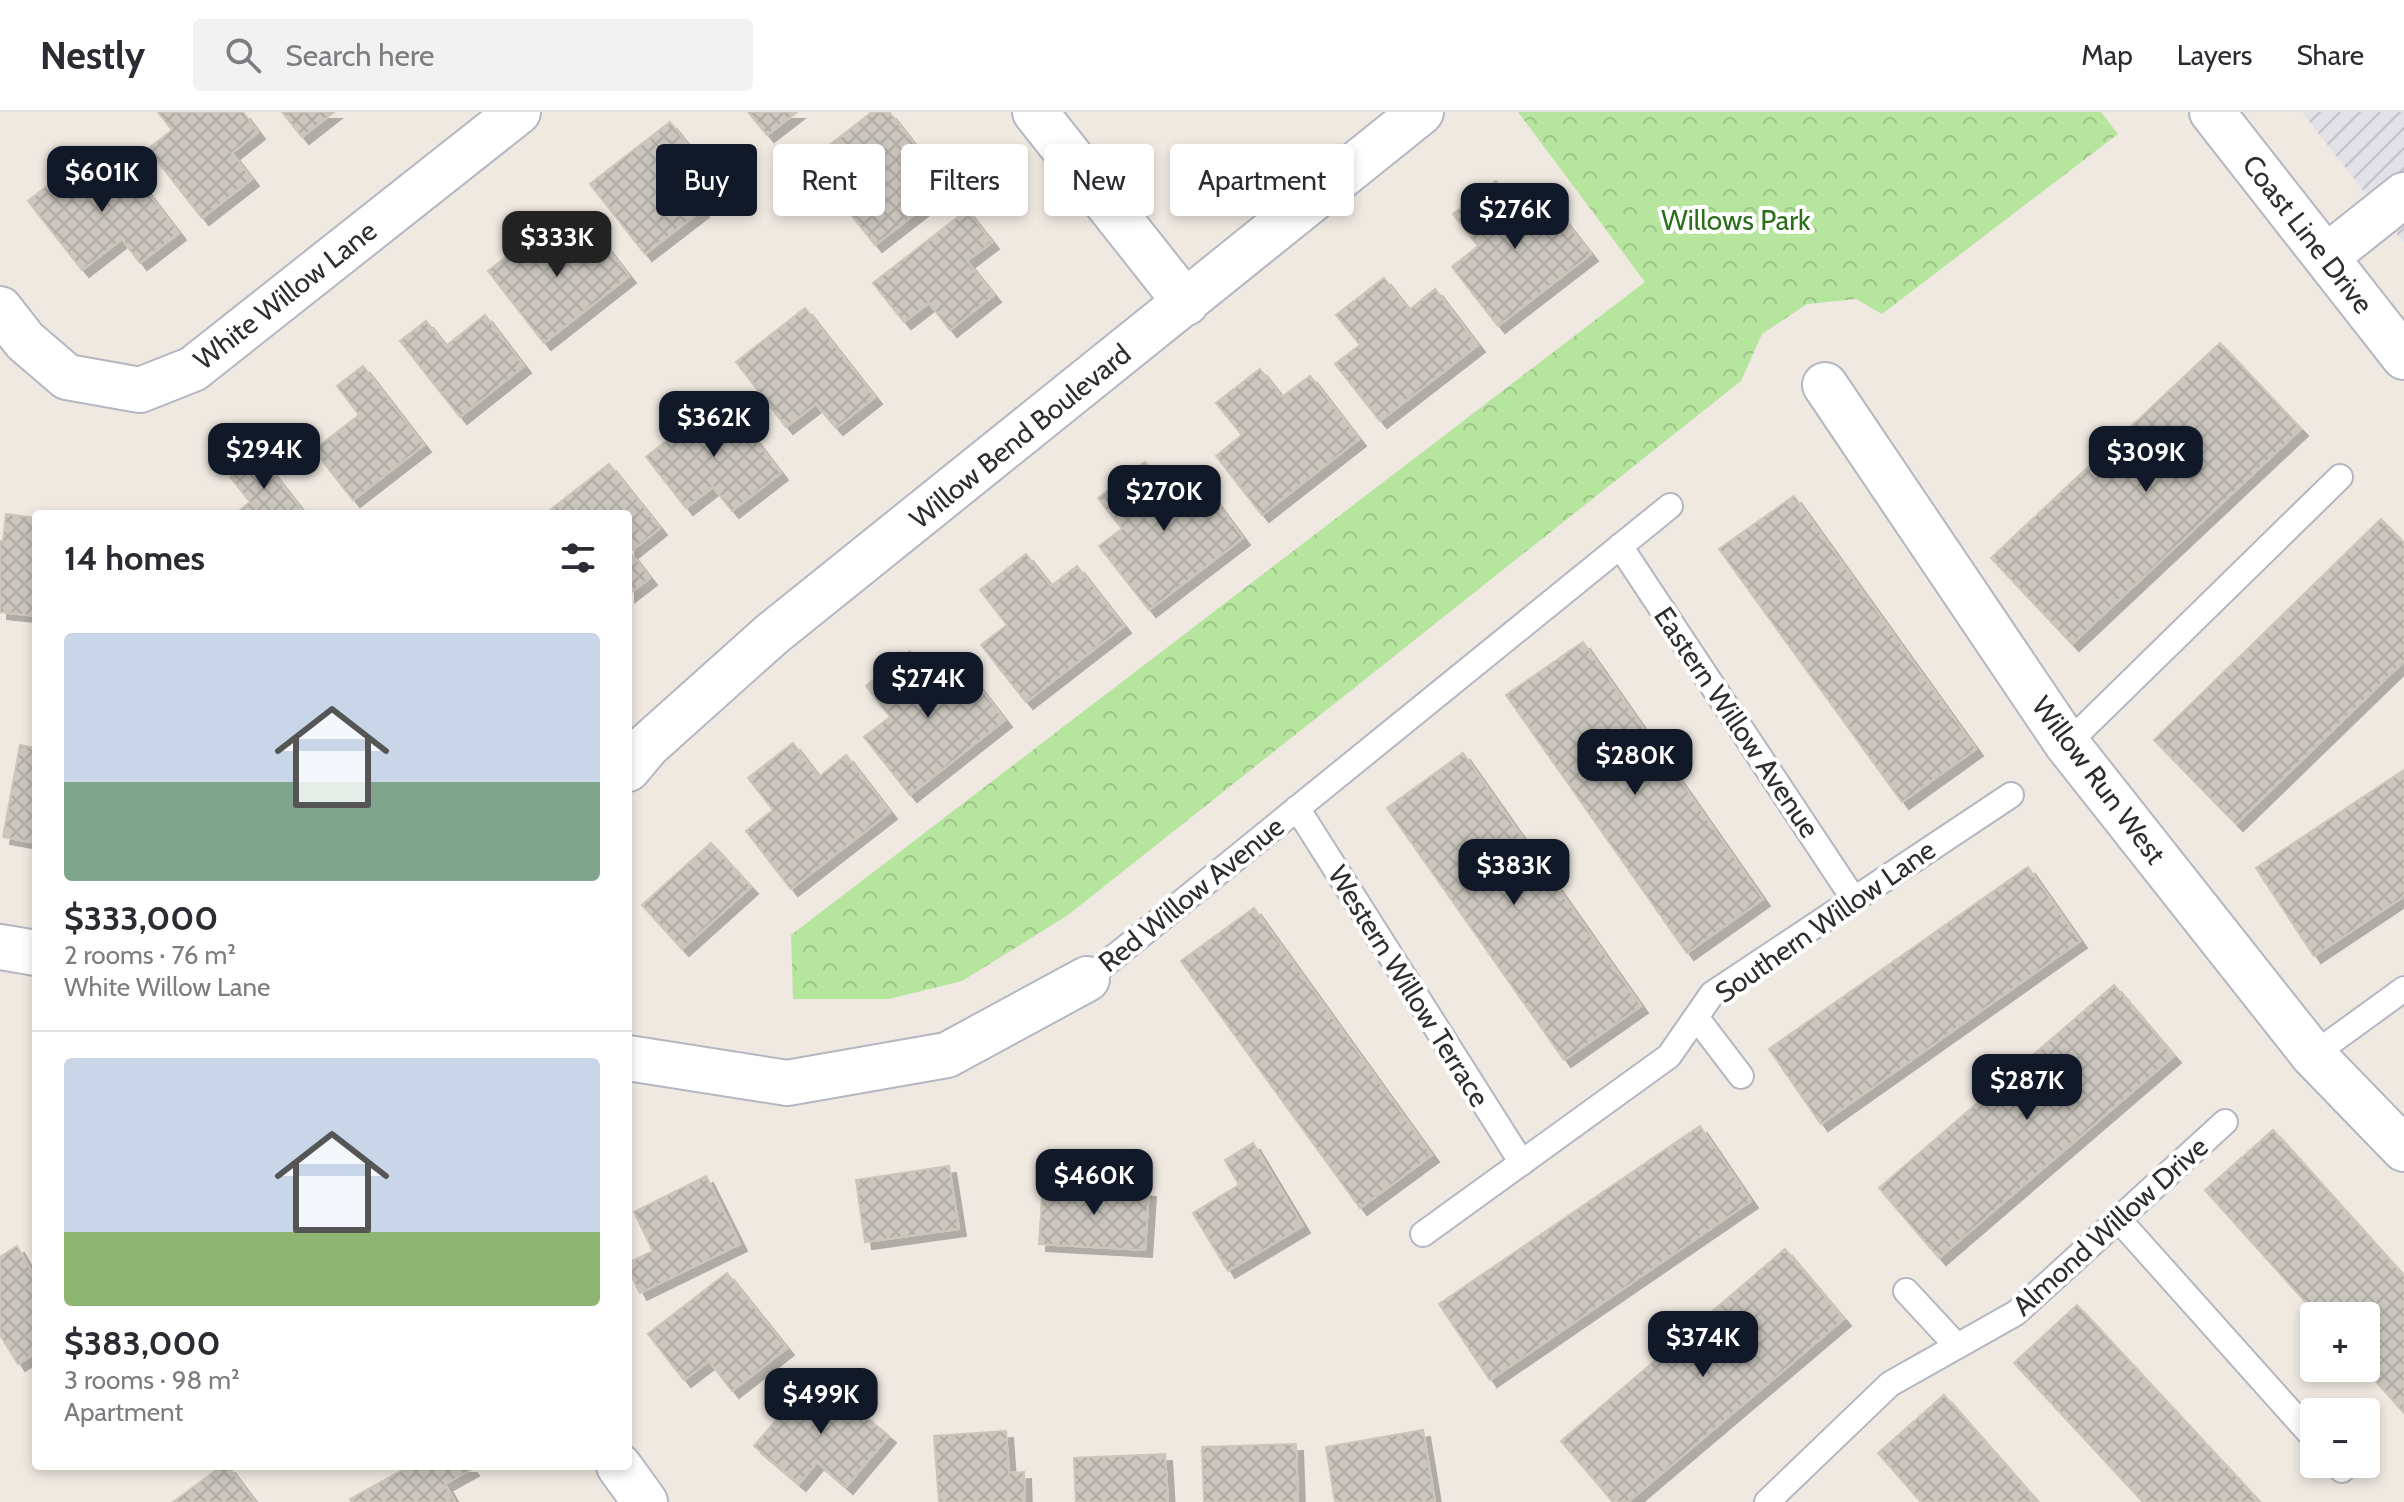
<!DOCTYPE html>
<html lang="en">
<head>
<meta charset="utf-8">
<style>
  body { margin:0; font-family:Cabin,sans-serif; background:#f2f2f3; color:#2b2b33; height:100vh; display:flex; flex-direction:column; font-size:30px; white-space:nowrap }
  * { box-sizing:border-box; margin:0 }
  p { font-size:26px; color:#7c7c81 }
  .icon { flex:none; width:44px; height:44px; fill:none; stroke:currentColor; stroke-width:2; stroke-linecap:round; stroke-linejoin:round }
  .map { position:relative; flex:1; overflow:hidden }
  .side { position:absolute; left:32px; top:398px; width:600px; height:960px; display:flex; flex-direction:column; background:#fff; border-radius:8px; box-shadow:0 4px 12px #0003 }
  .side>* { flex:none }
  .guide { position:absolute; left:656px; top:32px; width:760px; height:72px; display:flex; gap:16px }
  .controls { position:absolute; left:2300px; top:1190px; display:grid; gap:16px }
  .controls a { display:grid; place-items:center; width:80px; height:80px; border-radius:8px; background:#fff; box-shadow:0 4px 12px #0003; font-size:40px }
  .price { position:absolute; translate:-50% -68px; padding:0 18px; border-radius:16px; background:#111827; color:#fff; font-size:26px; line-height:52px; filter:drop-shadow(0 2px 4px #0008) }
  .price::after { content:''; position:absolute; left:50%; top:48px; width:24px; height:18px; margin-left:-12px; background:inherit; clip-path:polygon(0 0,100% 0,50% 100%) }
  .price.selected { background:#222; color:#fff }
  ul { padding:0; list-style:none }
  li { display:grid; align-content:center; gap:16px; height:424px; padding:0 32px }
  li+li { border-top:2px solid #e1e1e2 }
  li span { display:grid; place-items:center; height:248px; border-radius:8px; color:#555 }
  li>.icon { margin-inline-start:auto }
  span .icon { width:144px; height:144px; fill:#fffc; stroke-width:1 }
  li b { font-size:34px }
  h2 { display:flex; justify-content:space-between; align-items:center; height:96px; padding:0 32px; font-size:34px }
  .pill { padding:0 28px; border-radius:8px; background:#fff; box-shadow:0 4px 12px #0003; font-size:28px; line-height:72px }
  .pill.selected { background:#111827; color:#fff }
  header { display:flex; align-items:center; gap:48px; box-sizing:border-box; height:112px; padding:0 40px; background:#fff; border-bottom:2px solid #e1e1e2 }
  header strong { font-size:38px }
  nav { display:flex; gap:44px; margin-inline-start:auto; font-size:28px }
  .search { width:560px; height:72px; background:#f2f2f3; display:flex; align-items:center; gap:20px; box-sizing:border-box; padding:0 28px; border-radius:8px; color:#7c7c81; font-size:30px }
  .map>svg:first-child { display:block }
  .industrial { fill:url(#industrial-furrows) }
  .park { fill:url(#park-crowns) }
  .building { fill:url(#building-cross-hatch); stroke:#cbc5ba; stroke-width:2; filter:url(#shadow) }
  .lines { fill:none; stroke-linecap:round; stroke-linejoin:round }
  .service-casing { stroke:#b4b7c1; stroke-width:28 }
  .minor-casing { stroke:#b4b7c1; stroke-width:48 }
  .service { stroke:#fff; stroke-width:24 }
  .minor { stroke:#fff; stroke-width:44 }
  .labels { text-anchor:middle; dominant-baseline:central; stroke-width:8; stroke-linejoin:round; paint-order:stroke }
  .park-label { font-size:28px; fill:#2c6e1b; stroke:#fff }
  .street-label { font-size:28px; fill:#2e2e2e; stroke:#fff }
</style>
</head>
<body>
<header>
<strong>Nestly</strong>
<div class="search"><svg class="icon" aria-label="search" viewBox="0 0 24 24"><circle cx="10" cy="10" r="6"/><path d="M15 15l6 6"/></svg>Search here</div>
<nav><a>Map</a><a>Layers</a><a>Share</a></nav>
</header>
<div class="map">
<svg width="2404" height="1390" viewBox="0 0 2404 1390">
  <defs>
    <pattern id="industrial-furrows" width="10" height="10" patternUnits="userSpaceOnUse" patternTransform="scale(2)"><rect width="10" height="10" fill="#e3e1e8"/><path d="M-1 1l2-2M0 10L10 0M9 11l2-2" fill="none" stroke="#c3c1c7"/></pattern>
    <pattern id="park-crowns" width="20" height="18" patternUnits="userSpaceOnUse" patternTransform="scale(2)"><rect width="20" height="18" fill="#b6e59e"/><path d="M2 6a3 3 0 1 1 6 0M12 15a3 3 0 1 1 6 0" fill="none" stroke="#9dc588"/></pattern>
    <pattern id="building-cross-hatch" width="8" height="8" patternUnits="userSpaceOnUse" patternTransform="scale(2)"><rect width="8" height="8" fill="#cbc7bf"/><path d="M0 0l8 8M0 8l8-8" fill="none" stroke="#afaba4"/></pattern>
    <filter id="shadow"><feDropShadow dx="7" dy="7" stdDeviation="0" flood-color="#0004"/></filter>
  </defs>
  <rect width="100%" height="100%" fill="#efe9e1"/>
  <path class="industrial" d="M2302,0H2404V131Z"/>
  <path class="park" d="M1518,0H2101L2118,22L1882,202L1856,187L1807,192L1762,222L1741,269L1068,803L962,869L889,887H793L791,823L1645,170Z"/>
  <path class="building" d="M158,0H243L258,20L232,41L252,67L202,106L148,37L172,18Z
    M282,0H334L302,25Z
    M748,0H797L767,23Z
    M872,0H889L926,47L902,65L925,94L875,133L809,49Z
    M670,10L712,63L689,81L702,98L645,142L590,72Z
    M81,48L99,71L125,51L179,121L140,151L122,127L82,158L28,89Z
    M1496,69L1520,100L1543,81L1591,142L1498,214L1452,155L1478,134L1453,102Z
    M967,98L992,130L967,149L994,183L950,218L929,191L904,210L873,171Z
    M591,115L629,164L544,231L488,159L543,116L561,139Z
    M1384,166L1409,198L1435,177L1478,233L1380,309L1335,252L1360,233L1336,203Z
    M805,196L875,285L836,316L816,292L786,315L736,250Z
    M485,203L524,254L460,305L400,229L426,209L446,234Z
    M2220,231L2301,317L2072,532L1991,446Z
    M363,254L424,333L353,388L314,338L359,303L337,274Z
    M1260,257L1282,285L1310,264L1359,327L1262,403L1216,344L1242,323L1216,291Z
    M722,285L781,361L732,399L713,375L686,396L646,345Z
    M259,343L305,402H235L250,390L230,365Z
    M1145,350L1168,380L1194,360L1243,426L1149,498L1099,434L1122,417L1098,386Z
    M609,352L660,416L630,440L650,466L628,483V402H545Z
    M1794,384L1976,637L1902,690L1719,437Z
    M6,402L36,406V504L0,500V429H3Z
    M2381,407L2404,431V549L2236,712L2154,628Z
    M1026,442L1051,474L1077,454L1124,514L1026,590L981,533L1007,513L980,478Z
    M1583,530L1763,787L1687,841L1506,583Z
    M910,539L934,570L960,550L1005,608L910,683L864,625L890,605L866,574Z
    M793,631L819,665L846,643L890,700L791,777L746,719L773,698L748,666Z
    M20,633L36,636V731L3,725Z
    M1463,641L1641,894L1564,948L1387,696Z
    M2404,658V784L2314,844L2256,756Z
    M711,731L751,775L682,837L642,793Z
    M2028,755L2080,829L1821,1012L1769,937Z
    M1254,796L1432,1043L1360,1096L1181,849Z
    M2114,873L2174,944L1939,1146L1879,1076Z
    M1700,1014L1751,1089L1490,1268L1439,1192Z
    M2273,1018L2404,1164V1301L2364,1256H2366V1204H2318L2205,1078Z
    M1253,1031L1303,1114L1228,1159L1193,1101L1239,1073L1225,1048Z
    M949,1054L959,1117L865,1130L856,1068Z
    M706,1064L740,1132L640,1181L628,1157V1151L653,1139L634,1100Z
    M1043,1072L1149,1078L1145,1138L1039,1132Z
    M17,1134L33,1162L36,1161V1241L18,1252L0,1223V1145Z
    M1785,1137L1844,1207L1628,1390H1613L1561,1329Z
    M727,1161L787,1236L732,1279L709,1249L684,1268L648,1222Z
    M2077,1193L2260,1390H2143L2014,1251Z
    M815,1263L889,1324L846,1375L817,1350L799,1372L754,1334Z
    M1944,1283L2038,1390H1921L1878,1341Z
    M1423,1318L1435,1390H1335L1326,1335Z
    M1006,1319L1009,1361L1024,1360L1025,1390H939L934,1324Z
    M1296,1332L1298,1390H1204L1202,1335Z
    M1165,1342L1168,1390H1076L1074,1346Z
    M222,1354H228L255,1390H173Z
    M410,1354H470L472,1357L445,1372L455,1390H352L350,1387Z"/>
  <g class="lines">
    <g class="service-casing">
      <path id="service" d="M1620,434L1853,786
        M2067,632L2340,365
        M1297,696L1522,1051
        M1087,867L1670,394
        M1696,905L1741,964
        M2313,943L2404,877
        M2119,1108L2314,1326
        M1423,1122L1669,944L1712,882L2011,683
        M1906,1179L1957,1234
        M2337,1352L2342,1358
        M1767,1390L1890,1272L2016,1201L2225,1010"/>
    </g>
    <g class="minor-casing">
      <path id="minor" d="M1035,0L1186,191
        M2212,0L2404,245
        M2326,145L2404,83
        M0,197L25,229L67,265L140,278L193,257L518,0
        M1825,273L2067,632L2313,943L2404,1037
        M628,657L648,633L772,522L1421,0
        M0,835L36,841
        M628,946L787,971L947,943L1087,867
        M619,1354L645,1390"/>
    </g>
    <use href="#service" class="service"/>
    <use href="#minor" class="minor"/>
  </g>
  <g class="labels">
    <g class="park-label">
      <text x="1736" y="108">Willows Park</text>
    </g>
    <g class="street-label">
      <text transform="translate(2308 122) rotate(52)">Coast Line Drive</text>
      <text transform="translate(285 183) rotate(-38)">White Willow Lane</text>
      <text transform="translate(1020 324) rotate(-39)">Willow Bend Boulevard</text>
      <text transform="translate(1737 610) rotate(56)">Eastern Willow Avenue</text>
      <text transform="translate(2099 668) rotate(53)">Willow Run West</text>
      <text transform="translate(1191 782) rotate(-39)">Red Willow Avenue</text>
      <text transform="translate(1825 809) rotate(-35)">Southern Willow Lane</text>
      <text transform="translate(1409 874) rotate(58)">Western Willow Terrace</text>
      <text transform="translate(2110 1114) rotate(-42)">Almond Willow Drive</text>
    </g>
  </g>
</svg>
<div class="controls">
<a>+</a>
<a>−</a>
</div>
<b class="price" style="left:102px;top:102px">$601K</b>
<b class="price" style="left:1515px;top:139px">$276K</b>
<b class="price selected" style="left:557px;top:167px">$333K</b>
<b class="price" style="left:714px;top:347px">$362K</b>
<b class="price" style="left:264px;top:379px">$294K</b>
<b class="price" style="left:2146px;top:382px">$309K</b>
<b class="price" style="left:1164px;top:421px">$270K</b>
<b class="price" style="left:928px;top:608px">$274K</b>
<b class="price" style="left:1635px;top:685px">$280K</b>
<b class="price" style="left:1514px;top:795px">$383K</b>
<b class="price" style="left:2027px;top:1010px">$287K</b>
<b class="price" style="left:1094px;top:1105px">$460K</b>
<b class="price" style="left:1703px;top:1267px">$374K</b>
<b class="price" style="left:821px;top:1324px">$499K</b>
<div class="guide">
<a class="pill selected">Buy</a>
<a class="pill">Rent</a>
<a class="pill">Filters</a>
<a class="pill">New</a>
<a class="pill">Apartment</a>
</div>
<section class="side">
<h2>14 homes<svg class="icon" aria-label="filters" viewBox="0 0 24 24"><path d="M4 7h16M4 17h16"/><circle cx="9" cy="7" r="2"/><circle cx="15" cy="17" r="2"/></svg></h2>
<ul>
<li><span style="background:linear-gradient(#c9d6e8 60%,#7fa58c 0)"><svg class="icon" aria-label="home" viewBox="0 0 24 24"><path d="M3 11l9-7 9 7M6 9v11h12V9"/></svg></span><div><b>$333,000</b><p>2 rooms · 76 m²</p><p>White Willow Lane</p></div></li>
<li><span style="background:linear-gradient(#c9d6e8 70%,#8fb573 0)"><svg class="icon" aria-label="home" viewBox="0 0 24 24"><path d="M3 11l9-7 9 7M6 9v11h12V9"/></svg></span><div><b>$383,000</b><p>3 rooms · 98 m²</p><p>Apartment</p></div></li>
</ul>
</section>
</div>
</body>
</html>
